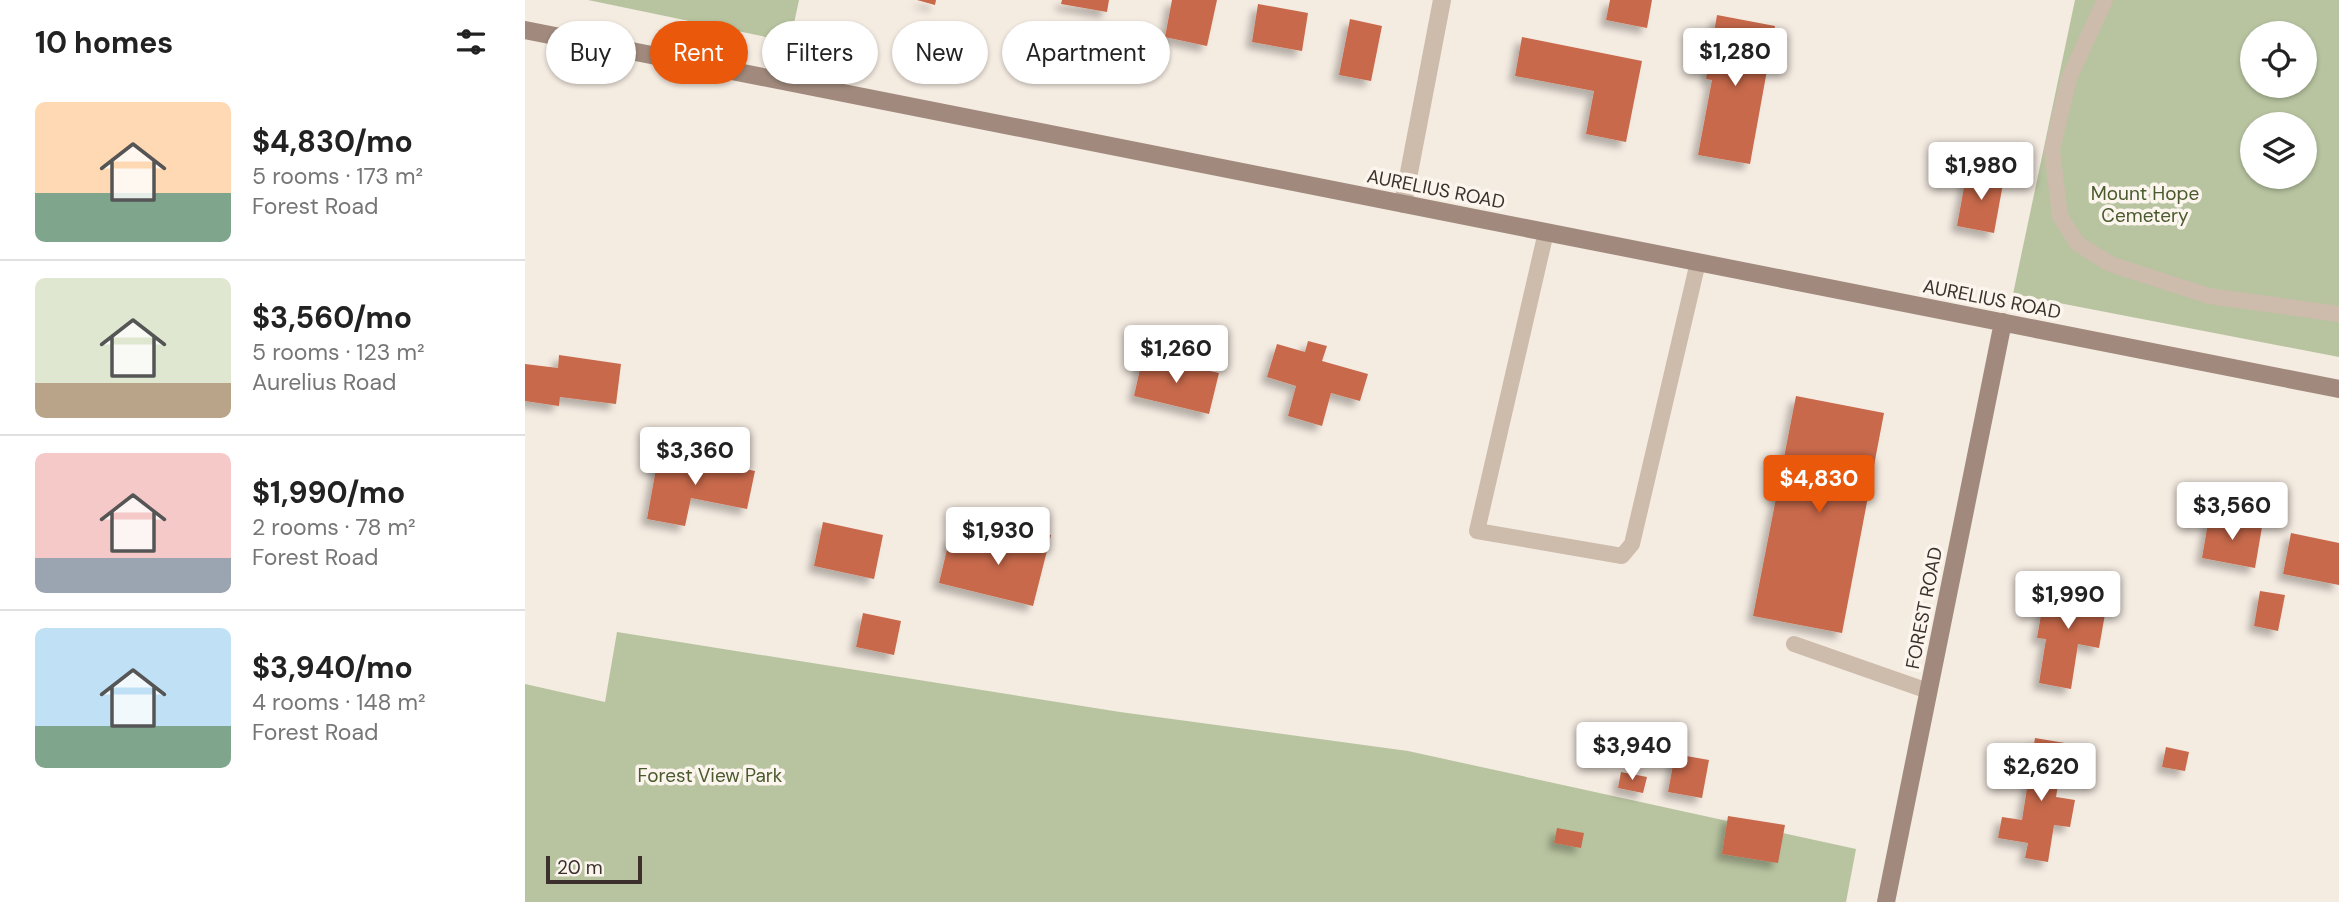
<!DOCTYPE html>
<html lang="en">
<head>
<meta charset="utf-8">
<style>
  body { margin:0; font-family:"DM Sans",sans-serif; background:#f6f6f6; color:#222; height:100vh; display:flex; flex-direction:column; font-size:26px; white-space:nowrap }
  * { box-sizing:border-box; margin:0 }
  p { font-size:23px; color:#767676 }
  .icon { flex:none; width:38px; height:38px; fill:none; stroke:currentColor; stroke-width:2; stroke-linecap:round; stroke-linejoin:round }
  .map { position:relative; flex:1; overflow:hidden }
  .panel { display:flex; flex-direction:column; background:#fff; width:525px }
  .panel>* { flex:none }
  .banner { position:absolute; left:21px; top:21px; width:665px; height:63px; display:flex; gap:14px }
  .tools { position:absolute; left:1715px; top:21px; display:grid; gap:14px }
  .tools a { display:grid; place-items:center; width:77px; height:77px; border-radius:50%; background:#fff; box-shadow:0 2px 5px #0004; font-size:35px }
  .scale { position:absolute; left:21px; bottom:18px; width:96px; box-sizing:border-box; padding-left:7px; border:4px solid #3b302b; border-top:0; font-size:19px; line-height:24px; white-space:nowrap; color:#3b302b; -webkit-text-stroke:5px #fbf5ee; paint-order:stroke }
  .price { position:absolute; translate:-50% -60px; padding:0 16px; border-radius:7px; background:#fff; color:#222; font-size:23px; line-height:46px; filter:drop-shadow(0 2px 4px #0008) }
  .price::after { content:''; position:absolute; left:50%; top:42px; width:21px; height:16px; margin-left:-10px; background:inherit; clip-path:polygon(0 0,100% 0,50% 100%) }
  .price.selected { background:#ea580c; color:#fff }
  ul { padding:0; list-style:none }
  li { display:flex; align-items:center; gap:21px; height:175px; padding:0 35px }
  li+li { border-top:2px solid #e0e0e0 }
  li span { display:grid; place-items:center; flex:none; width:196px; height:140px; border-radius:10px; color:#555 }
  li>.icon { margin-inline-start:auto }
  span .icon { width:84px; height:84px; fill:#fffc; stroke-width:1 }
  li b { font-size:30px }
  h2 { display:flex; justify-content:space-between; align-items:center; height:84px; padding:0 35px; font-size:30px }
  .tag { padding:0 24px; border-radius:32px; background:#fff; box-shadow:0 2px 5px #0004; font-size:24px; line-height:63px }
  .tag.selected { background:#ea580c; color:#fff }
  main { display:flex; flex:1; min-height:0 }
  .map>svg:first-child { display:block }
  .green { fill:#b8c4a0; fill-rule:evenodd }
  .building { fill:#c8694b; filter:url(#shadow) }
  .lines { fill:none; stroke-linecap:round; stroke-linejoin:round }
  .lane { stroke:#cdbbac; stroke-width:16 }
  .street { stroke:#cdbbac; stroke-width:18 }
  .secondary { stroke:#a18a7d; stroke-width:18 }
  .labels { text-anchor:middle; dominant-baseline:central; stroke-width:7; stroke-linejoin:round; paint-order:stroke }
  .street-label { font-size:19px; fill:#3b302b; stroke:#fbf5ee }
  .park-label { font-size:19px; fill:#4a5a2e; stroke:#fbf5ee }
</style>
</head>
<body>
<main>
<section class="panel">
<h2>10 homes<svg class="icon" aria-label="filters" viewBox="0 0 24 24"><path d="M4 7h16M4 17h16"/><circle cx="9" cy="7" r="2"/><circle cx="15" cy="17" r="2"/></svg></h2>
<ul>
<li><span style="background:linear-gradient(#ffd9b3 65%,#7fa58c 0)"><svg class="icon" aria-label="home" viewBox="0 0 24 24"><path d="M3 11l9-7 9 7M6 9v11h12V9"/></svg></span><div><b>$4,830/mo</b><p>5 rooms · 173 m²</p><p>Forest Road</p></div></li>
<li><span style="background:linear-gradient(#dfe7d0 75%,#b9a48a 0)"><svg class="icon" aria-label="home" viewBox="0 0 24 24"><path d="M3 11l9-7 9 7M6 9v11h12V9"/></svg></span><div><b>$3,560/mo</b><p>5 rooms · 123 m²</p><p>Aurelius Road</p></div></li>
<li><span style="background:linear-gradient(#f6c9c9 75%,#9aa5b1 0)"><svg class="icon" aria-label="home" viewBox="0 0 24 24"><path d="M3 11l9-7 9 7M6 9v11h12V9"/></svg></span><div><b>$1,990/mo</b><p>2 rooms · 78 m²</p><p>Forest Road</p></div></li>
<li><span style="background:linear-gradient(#bfe0f5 70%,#7fa58c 0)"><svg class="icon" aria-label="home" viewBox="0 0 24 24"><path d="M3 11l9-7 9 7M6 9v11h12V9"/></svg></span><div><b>$3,940/mo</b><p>4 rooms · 148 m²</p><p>Forest Road</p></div></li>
</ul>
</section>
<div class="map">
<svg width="1814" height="902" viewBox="0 0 1814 902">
  <defs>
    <filter id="shadow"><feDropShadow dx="-6" dy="6" stdDeviation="3.5" flood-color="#0004"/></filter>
  </defs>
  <rect width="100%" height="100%" fill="#f4ebe1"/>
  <path class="green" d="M63,0H274L265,42Z
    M1550,0H1814V357L1488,294ZM1727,33H1780V86H1727ZM1727,124H1780V177H1727Z
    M92,632L595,712L883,751L1331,849L1321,902H0V684L80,702Z"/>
  <path class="building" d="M392,0H411L410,5Z
    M537,0H584L582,12L536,4Z
    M647,0H692L682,46L640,37Z
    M1085,0H1127L1122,28L1081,20Z
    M733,4L783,13L777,51L727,42Z
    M1192,15L1250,26L1225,164L1173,155L1187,80L1181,79Z
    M825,19L857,26L846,81L814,75Z
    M997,37L1117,61L1101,142L1061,134L1069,91L990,76Z
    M1442,171L1479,178L1469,233L1432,226Z
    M783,341L802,346L797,361L843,374L835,401L806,393L797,426L763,416L771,386L742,377L752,344L780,352Z
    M34,355L96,364L91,404L35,397L34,406L0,401V364L33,368Z
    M618,356L694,373L684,414L609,396Z
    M1271,396L1359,413L1317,633L1228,616Z
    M134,452L230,471L222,509L166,498L160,526L122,519Z
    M1684,517L1737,527L1730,568L1677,558Z
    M298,522L358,535L349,579L289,566Z
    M495,527L526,535L508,606L414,583L425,537L489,553Z
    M1766,533L1814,543V585L1758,574Z
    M1521,586L1583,597L1574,648L1553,644L1546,689L1514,683L1521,639L1512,638Z
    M1735,591L1760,595L1753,631L1729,626Z
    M338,613L376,621L369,655L331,647Z
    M1510,738L1540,743L1531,797L1550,800L1545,827L1529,825L1523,862L1500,858L1503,843L1473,838L1477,817L1497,820Z
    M1641,747L1664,752L1660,771L1637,767Z
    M1150,754L1184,760L1177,798L1143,792Z
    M1096,772L1122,777L1118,793L1093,788Z
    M1203,816L1260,825L1253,863L1197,854Z
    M1032,828L1059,833L1056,848L1029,843Z"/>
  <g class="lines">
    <path class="lane" d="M1580,0L1544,78L1527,150L1535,216L1552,243L1585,264L1684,296L1814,314
      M1021,232L952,531L1097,556L1107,544L1173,262
      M1269,644L1403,691"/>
    <path class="street" d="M878,204L917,0"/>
    <path class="secondary" d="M0,30L1814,389
      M1361,902L1478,322"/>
  </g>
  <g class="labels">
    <g class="street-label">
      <text transform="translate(911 189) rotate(11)">AURELIUS ROAD</text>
      <text transform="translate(1467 299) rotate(11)">AURELIUS ROAD</text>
      <text transform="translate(1399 608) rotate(-79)">FOREST ROAD</text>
    </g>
    <g class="park-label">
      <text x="1620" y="193">Mount Hope<tspan x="1620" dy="22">Cemetery</tspan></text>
      <text x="185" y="775">Forest View Park</text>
    </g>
  </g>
</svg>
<div class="tools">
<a><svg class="icon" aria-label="locate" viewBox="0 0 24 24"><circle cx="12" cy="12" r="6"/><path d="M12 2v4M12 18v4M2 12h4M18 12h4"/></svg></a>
<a><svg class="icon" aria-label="layers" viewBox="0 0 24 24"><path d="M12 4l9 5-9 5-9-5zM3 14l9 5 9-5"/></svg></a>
</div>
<div class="scale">20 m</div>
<b class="price" style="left:1210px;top:88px">$1,280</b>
<b class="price" style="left:1456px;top:202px">$1,980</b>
<b class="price" style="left:651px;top:385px">$1,260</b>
<b class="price" style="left:170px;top:487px">$3,360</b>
<b class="price selected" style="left:1294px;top:515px">$4,830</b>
<b class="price" style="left:1707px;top:542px">$3,560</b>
<b class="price" style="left:473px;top:567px">$1,930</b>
<b class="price" style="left:1543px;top:631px">$1,990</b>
<b class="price" style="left:1107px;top:782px">$3,940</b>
<b class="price" style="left:1516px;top:803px">$2,620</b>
<div class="banner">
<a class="tag">Buy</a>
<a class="tag selected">Rent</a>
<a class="tag">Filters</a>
<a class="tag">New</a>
<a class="tag">Apartment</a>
</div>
</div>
</main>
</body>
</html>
